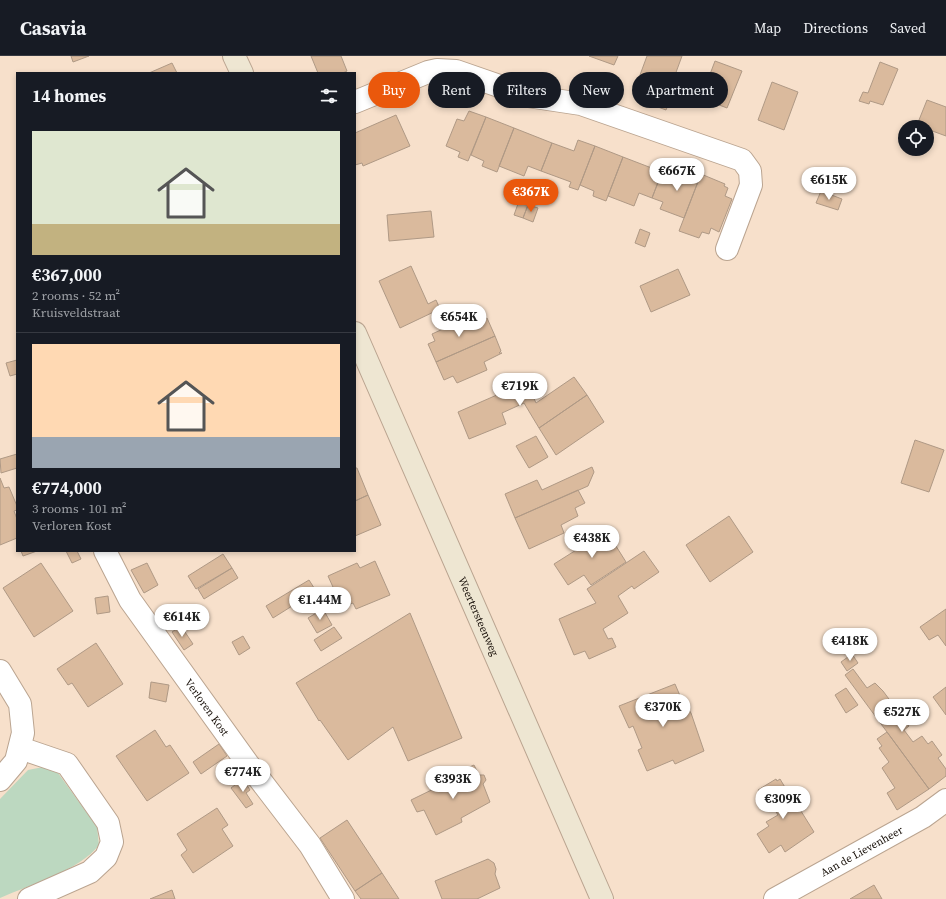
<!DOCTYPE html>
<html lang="en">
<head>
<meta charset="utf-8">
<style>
  body { margin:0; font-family:"Source Serif 4",serif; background:#20242c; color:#f1f3f6; height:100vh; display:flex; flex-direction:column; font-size:15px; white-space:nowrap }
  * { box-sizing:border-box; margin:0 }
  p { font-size:13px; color:#9ea1a6 }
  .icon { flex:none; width:22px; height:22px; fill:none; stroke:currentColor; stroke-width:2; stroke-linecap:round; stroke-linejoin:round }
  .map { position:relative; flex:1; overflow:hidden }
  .drawer { position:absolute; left:16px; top:16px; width:340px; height:480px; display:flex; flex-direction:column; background:#171b24; border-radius:0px; box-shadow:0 2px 6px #0003 }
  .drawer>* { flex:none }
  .guide { position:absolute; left:368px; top:16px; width:380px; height:36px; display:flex; gap:8px }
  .buttons { position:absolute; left:898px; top:64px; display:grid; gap:8px }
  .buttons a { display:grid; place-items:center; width:36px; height:36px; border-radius:50%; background:#171b24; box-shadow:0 2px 6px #0003; font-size:20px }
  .price { position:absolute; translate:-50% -34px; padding:0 9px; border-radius:14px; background:#fff; color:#222; font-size:13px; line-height:26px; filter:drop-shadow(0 1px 2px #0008) }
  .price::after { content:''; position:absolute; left:50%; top:24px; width:12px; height:9px; margin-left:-6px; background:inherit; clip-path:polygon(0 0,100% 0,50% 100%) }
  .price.active { background:#ea580c; color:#fff }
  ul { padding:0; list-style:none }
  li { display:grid; align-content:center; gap:8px; height:212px; padding:0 16px }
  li+li { border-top:1px solid #363941 }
  li span { display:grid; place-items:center; height:124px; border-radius:0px; color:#555 }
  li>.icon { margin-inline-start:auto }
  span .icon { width:72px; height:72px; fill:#fffc; stroke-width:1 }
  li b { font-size:17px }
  h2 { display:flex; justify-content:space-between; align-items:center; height:48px; padding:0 16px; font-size:17px }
  .chip { padding:0 14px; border-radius:18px; background:#171b24; box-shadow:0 2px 6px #0003; font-size:14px; line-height:36px }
  .chip.active { background:#ea580c; color:#fff }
  header { display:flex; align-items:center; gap:24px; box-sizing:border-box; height:56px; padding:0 20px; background:#171b24; border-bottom:1px solid #363941 }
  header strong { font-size:19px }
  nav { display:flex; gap:22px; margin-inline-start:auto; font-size:14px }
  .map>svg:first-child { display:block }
  .green { fill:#bcd8c0 }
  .building { fill:#daba9d; stroke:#af9985 }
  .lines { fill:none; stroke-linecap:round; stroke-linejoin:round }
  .street-casing { stroke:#baa490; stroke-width:24 }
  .secondary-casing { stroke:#baa490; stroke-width:24 }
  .street { stroke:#fff; stroke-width:22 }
  .secondary { stroke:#eee6d2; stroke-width:22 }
  .labels { text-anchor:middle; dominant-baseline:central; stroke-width:3.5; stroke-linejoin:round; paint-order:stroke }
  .street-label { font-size:11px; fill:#160e07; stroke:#f7e0cb }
</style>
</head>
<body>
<header>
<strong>Casavia</strong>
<nav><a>Map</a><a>Directions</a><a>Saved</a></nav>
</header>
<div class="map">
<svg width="946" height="843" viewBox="0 0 946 843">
  <rect width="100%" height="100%" fill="#f7e0cb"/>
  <path class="green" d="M43,711L58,717L97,771L99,789C79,815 31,828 0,842V743L28,714Z"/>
  <path class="building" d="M71,0H89L73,6Z
    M311,0H341L347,15L343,17H318Z
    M589,0H618L614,9Z
    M647,0H682L671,30L675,32L666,54L650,48L659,26L640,19Z
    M715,5L742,15L727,52L701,42Z
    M880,6L898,13L883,49L870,45L869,48L859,45L863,36L868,37Z
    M172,7L177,17H149Z
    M772,26L798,36L784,74L758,64Z
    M927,44L946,51V80L927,73V71L917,69Z
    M469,55L486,61L468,105L458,101L460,96L446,90L457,63L464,65Z
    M396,59L410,90L363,110L362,107L355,109V77Z
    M486,61L514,72L497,116L482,110L484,105L471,99Z
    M514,72L552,87L541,115L528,110L524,120L499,110Z
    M578,84L595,90L578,134L569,131L571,126L541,115L552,87L574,95Z
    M595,90L623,101L606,145L593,140L594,135L580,129Z
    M623,101L662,116L652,142L639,137L634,150L608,140Z
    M684,112L701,118L684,162L660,153L663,146L652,142L662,116L680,123Z
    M824 124a11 11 0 1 1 22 0a11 11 0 1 1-22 0Z
    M701,118L725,128L724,130L728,132L725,140L732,143L719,176L711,172L709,178L702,176L699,182L679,175Z
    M821,135L842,143L838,154L816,147Z
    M519,145L528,149L523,162L514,159Z
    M528,149L538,152L533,166L523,162Z
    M431,155L434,181L389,185L387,159Z
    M640,173L650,177L645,191L635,187Z
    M411,210L428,248L436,244L440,253L400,272L379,225Z
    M678,213L690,239L651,256L640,230Z
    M487,262L495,280L436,306L428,288L435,285L432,278L465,263L468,270Z
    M495,280L501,295L499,297H502L484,306L487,314L457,327L453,320L444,324L436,306Z
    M17,304V318L10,320L6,307Z
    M574,321L587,339L539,372L524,347L502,357L506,368L469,383L458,356L522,328L526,337L531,336L536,347Z
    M587,339L604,366L556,399L539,372Z
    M536,380L548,401L529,412L516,390Z
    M915,384L944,394L929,436L901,427Z
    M17,398V412L1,417L0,403Z
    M592,411L594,416L588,430L515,462L505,438L537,424L542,434Z
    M355,412H357L368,439L355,445Z
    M0,422L4,432L9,431L17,450V454L14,455L17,463V482L0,489Z
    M578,434L585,447L575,452L578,460L561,469L564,477L529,493L515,462Z
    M368,439L381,469L355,480V445Z
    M729,460L753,496L710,526L686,489Z
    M604,471L626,506L591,529L584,519L568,529L554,508L581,491L579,488Z
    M21,495H37L23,500Z
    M66,495H77L81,503L72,507Z
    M644,495L659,516L634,533L632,530L618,540L628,557L603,573L608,583L612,582L616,591L589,603L585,595L574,599L559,563L596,547L587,533Z
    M223,498L232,512L196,533L188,520Z
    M375,505L390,539L356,553L353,547L342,551L328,520L357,507L360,512Z
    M41,507L73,555L34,581L3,532Z
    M147,507L158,529L144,537L131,514Z
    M232,512L238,522L204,543L198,533Z
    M309,524L316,535L273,562L266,550Z
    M108,540L110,556L97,558L95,542Z
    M323,553L332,569L317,577L308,562Z
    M946,553V590L938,579L929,584L920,571Z
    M410,557L462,682L408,705L393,671L348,704L320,664L319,665L296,627Z
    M181,570L193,588L184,594L172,576Z
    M334,571L342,582L321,595L314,584Z
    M243,580L250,592L239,599L232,586Z
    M96,587L123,628L88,651L72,627L68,629L57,613Z
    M852,598L858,607L847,615L841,606Z
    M853,613L867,632L875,627L883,635L909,670L904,674L913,686L922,680L928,688L932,685L942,699L938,702L946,713V720L929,733L845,619Z
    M151,626L169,629L166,646L149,642Z
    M675,628L681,642L691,657L704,695L675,708L673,704L647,715L638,694L642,692L633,670L629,672L619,650Z
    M946,631V659L933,641Z
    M846,632L858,649L846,657L835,639Z
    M155,674L166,691L170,689L189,717L147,745L116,700Z
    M887,676L929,733L897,754L887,737L895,732L882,712L889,706L879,692L882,690L877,683Z
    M219,688L227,700L201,718L193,706Z
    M474,709L479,719H484L486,724L483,728L490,746L461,762L462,766L436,779L424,754L417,756L411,744L450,725L449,720Z
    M243,723L250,734L246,737L253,748L246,752L231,732Z
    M776,723L777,725L780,723L786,733L783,734L787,741L789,740L796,747L814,776L785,796L781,789L769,797L757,778L769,770L766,766L778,759L773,751L770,753L758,734Z
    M217,752L228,769L222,773L233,790L193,817L181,799L187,794L177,778Z
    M347,764L382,817L355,835L320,782Z
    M488,803L494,807L496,813L495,818L500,832L477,843H442L435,825Z
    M382,817L399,843H361L355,835Z
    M874,829L882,843H850Z
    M172,834L175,843H150Z"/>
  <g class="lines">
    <g class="street-casing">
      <g id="street">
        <path d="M355,46L428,16L437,14L456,15L528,40L581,48L742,104L750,115L751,129L727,193"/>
        <path id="s1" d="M105,495L130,544L248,708L310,789L343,843"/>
        <path d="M0,615L20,648L23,677L16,705L0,724"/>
        <path d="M20,692L67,708L108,767L112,786L106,801L90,816L29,843"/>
        <path id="s2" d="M775,843L923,761L946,744"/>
      </g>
    </g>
    <g class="secondary-casing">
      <g id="secondary">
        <path d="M234,0L242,17"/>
        <path id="s3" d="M355,277L602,843"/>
      </g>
    </g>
    <use href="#street" class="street"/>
    <use href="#secondary" class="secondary"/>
  </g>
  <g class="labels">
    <g class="street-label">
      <text stroke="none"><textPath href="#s3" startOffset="309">Weertersteenweg</textPath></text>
      <text stroke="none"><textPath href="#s1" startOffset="187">Verloren Kost</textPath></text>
      <text stroke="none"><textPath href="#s2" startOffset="99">Aan de Lievenheer</textPath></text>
    </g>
  </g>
</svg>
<div class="buttons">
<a><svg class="icon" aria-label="locate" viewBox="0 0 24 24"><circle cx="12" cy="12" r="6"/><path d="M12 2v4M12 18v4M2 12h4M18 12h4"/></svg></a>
</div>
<b class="price" style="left:677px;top:136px">€667K</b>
<b class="price" style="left:829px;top:145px">€615K</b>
<b class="price active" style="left:531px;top:157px">€367K</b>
<b class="price" style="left:459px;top:282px">€654K</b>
<b class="price" style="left:520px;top:351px">€719K</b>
<b class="price" style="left:592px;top:503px">€438K</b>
<b class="price" style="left:320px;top:565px">€1.44M</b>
<b class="price" style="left:182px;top:582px">€614K</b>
<b class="price" style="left:850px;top:606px">€418K</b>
<b class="price" style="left:663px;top:672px">€370K</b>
<b class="price" style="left:902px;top:677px">€527K</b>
<b class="price" style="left:243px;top:737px">€774K</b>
<b class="price" style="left:453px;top:744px">€393K</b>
<b class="price" style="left:783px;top:764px">€309K</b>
<div class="guide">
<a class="chip active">Buy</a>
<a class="chip">Rent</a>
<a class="chip">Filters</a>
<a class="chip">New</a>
<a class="chip">Apartment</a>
</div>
<section class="drawer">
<h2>14 homes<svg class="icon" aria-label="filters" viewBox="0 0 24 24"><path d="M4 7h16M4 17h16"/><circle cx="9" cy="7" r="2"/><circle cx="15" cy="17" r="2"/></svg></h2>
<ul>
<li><span style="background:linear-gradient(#dfe7d0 75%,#c2b280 0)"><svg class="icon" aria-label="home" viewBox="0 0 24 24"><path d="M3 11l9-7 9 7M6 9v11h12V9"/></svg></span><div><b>€367,000</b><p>2 rooms · 52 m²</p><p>Kruisveldstraat</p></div></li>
<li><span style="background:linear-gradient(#ffd9b3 75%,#9aa5b1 0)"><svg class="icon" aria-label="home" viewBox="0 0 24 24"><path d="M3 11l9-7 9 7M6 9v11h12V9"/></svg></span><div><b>€774,000</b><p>3 rooms · 101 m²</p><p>Verloren Kost</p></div></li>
</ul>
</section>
</div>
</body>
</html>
